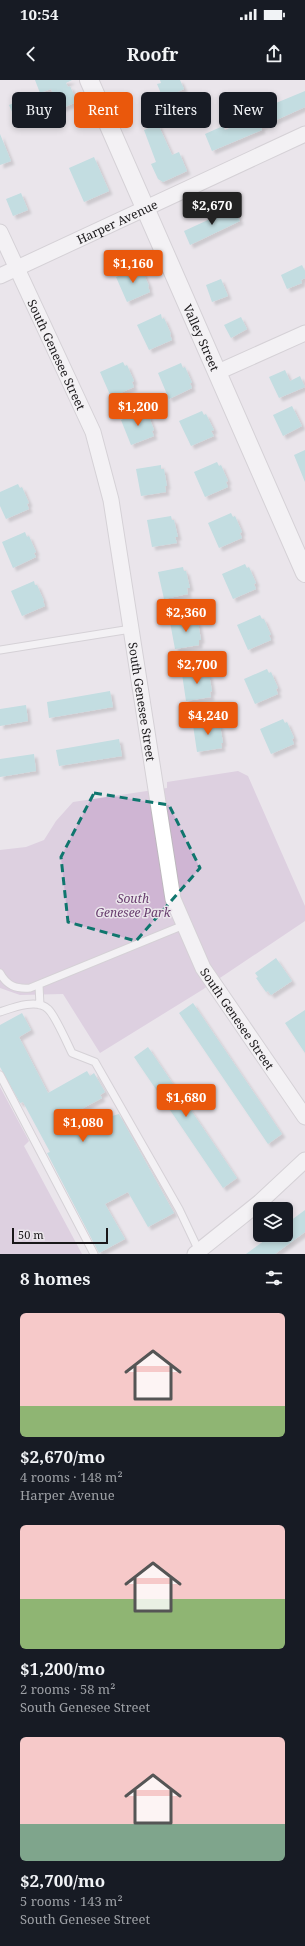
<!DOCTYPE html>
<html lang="en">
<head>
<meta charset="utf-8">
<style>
  body { margin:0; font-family:"Noto Serif",serif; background:#242831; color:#f1f3f6; height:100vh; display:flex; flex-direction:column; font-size:15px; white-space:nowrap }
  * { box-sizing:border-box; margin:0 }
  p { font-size:13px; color:#9ea1a6 }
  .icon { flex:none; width:22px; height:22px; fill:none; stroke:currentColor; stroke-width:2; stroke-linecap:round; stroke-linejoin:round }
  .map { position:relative; height:1174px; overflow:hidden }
  .drawer { display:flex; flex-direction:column; background:#171b24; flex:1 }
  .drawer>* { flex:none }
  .banner { position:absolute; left:12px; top:12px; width:281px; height:36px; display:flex; gap:8px }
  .buttons { position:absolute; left:253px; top:1122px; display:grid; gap:8px }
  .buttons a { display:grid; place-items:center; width:40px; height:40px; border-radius:6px; background:#171b24; box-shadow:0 2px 6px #0003; font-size:20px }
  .scale { position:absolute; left:12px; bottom:10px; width:96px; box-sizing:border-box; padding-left:4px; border:2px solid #191719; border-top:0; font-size:11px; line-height:14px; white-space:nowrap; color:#191719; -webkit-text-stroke:3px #eae5eb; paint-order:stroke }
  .price { position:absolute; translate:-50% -34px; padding:0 9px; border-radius:4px; background:#ea580c; color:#fff; font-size:13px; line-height:26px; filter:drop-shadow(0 1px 2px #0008) }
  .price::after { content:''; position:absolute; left:50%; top:24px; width:12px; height:9px; margin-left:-6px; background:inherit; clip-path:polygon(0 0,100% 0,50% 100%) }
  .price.active { background:#222; color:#fff }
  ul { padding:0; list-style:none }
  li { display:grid; align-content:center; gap:8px; height:212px; padding:0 20px }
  li span { display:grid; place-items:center; height:124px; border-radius:6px; color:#555 }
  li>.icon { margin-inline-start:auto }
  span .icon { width:72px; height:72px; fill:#fffc; stroke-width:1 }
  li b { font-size:17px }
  h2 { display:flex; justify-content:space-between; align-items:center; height:48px; padding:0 20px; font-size:17px }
  .chip { padding:0 14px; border-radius:6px; background:#171b24; box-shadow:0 2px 6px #0003; font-size:14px; line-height:36px }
  .chip.active { background:#ea580c; color:#fff }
  .status { display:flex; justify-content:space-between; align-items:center; height:28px; padding:0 20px; background:#171b24; direction:ltr }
  .status svg { height:11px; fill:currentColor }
  header { display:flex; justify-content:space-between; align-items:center; height:52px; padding:0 20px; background:#171b24; font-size:18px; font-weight:700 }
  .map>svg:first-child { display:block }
  .green { fill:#cfb5d3 }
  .building { fill:#94d2d5; filter:url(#shadow) }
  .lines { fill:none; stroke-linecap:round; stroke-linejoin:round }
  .service-casing { stroke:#bdb8bd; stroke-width:9 }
  .minor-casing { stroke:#bdb8bd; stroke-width:17 }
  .tertiary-casing { stroke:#bdb8bd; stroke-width:20 }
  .service { stroke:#fff; stroke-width:7 }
  .minor { stroke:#fff; stroke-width:15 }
  .tertiary { stroke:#fff; stroke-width:18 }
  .marked { fill:none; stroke:#0f766e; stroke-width:3; stroke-dasharray:8 5; stroke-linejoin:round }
  .labels { text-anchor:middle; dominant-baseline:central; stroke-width:3; stroke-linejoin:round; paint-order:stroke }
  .street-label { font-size:12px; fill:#191719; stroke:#eae5eb }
  .park-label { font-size:12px; font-style:italic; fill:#673c6d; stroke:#eae5eb }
</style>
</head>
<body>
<div class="status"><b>10:54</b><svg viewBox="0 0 49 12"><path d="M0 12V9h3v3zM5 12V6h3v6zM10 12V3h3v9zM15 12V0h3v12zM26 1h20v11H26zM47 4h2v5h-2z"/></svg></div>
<header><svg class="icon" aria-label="back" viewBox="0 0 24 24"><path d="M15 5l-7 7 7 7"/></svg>Roofr<svg class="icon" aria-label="share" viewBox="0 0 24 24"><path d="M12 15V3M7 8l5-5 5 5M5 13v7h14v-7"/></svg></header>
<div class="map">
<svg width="305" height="1174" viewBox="0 0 305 1174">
  <defs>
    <filter id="shadow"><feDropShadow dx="3.5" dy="3.5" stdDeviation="1" flood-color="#0004"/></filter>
  </defs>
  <rect width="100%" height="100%" fill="#eae5eb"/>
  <path class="green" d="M238,691L248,696L305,826V841L202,910L100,973L63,914L20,915L0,908V770L26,767L44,760L56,741L73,722L167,708V702Z
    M0,1007L29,1061L24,1066L82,1174H0Z"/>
  <path class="building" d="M35,0H72L66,3L68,7L70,6L77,22L60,29L51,9L40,13Z
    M160,0H180L184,9L167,17L166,14L162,16L157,4L161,3Z
    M305,11V27L261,47L262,50L212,71L205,54L223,46L225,50L249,39L247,35Z
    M19,21L23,30L13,34L9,25Z
    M158,44L172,75L179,72L187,91L163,102L158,99L151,84L156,82L144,50Z
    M0,54L11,81L0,85Z
    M94,77L109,111L84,122L69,88Z
    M21,113L28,130L13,136L6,119Z
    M234,128L240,141L190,165L184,151Z
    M302,185L305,191V198L301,200L302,203L287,209L281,195Z
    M139,187L140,191L142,190L149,206L148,207L150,212L127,222L116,197Z
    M221,199L228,216L212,222L206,205Z
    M161,234L162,239L164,238L171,254L170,255L172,260L149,270L137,245Z
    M241,237L247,249L231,258L224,245Z
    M123,282L125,286L127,285L134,301L132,302L134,307L111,317L100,292Z
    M181,283L183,288L185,287L192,303H190L192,308L169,319L158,293Z
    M285,290L290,301L300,296L305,307L279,318L269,297Z
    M292,326L302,346L283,356L273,335Z
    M144,330L146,335L148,334L154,350L152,351L154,356L131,365L121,340Z
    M202,331L204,335L206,334L214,350L211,351L214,356L191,366L179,341Z
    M305,370V402L294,375Z
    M217,382L219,386L221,385L228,401L226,402L228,407L205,417L194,392Z
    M161,385V389H164L167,406H165L166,412L141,416L136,389Z
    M18,404L20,408L22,407L29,423L27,424L29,429L6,439L0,426V412Z
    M231,433L233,437L235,436L242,452L240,453L242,458L219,468L208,443Z
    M171,436L172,440H174L178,457H175L177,463L152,467L147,440Z
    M25,452L27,457L29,456L36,472L34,473L36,477L13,488L2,462Z
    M245,484L247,488L249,487L256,503L254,504L256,509L233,519L222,494Z
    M183,487L184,491H186L190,508H187L188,514L164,519L158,492Z
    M34,501L35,505H37L44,521H43L45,526L22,536L11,511Z
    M260,535L262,539H264L271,555H269L271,560L248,570L237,545Z
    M195,538L196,543L198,542L201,560H199V565L175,569L170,542Z
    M267,589L269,593L271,592L278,608L276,609L278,614L255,624L244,599Z
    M206,590L207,595L209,594L212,611L210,612L211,617L186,621L182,594Z
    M110,611L113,627L49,638L47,622Z
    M26,625L28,641L0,646V629Z
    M283,639L285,643L287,642L294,658L292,659L294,664L271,674L260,649Z
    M218,641V646L220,645L223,663H221L222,668L197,672L193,645Z
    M119,659L122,676L59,686L56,670Z
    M34,674L36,691L0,697V679Z
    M276,878L292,901L271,915L268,911L266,912L256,898L258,897L255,893Z
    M193,923L282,1054L268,1064L179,933Z
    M305,930V973L285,943Z
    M22,933L31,950L19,957L48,1013L87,991L90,996L94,993L105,1012L100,1015L102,1018L72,1034L83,1053L112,1036L119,1034L174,1133L148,1147L128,1112L105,1124L125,1159L99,1173L47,1073L50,1072L23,1022L20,1023L0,987V945Z
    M148,967L237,1098L223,1108L134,977Z
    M305,1130V1152L275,1174H246L272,1155H286V1144Z"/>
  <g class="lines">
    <g class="service-casing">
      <path id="service" d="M0,570L131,549
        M0,893C7,906 16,909 30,908L184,845
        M39,905L40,925
        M0,932C12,928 37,918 48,929C55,935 67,963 72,973L95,982L179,1129L199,1171
        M0,995L94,1174"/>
    </g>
    <g class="minor-casing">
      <g id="minor">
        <path id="s1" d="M0,152L93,352L111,420L173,819L203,888L305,1037"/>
        <path id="s2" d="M0,196L305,54"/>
        <path d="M218,292L305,253"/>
        <path d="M195,1174L260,1122L305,1080"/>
      </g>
    </g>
    <g class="tertiary-casing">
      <g id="tertiary">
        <path id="s3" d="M89,0L305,493"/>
      </g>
    </g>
    <use href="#service" class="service"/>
    <use href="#minor" class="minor"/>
    <use href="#tertiary" class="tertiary"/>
  </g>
  <path d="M0 0H305V1174H0ZM94,713L169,725L200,788L136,861L68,842L61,777Z" fill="#eae5eb" fill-opacity=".55" fill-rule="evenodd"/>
  <path class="marked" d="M94,713L169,725L200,788L136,861L68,842L61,777Z"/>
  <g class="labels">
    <g class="street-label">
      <text stroke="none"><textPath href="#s2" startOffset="129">Harper Avenue</textPath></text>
      <text stroke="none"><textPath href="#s3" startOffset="281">Valley Street</textPath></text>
      <text stroke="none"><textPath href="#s1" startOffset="135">South Genesee Street</textPath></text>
      <text stroke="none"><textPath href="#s1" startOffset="495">South Genesee Street</textPath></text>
      <text stroke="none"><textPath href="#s1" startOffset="831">South Genesee Street</textPath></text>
    </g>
    <g class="park-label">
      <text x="133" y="818">South<tspan x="133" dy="14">Genesee Park</tspan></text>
    </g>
  </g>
</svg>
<div class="buttons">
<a><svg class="icon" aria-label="layers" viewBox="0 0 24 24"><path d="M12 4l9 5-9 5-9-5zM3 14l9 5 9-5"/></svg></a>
</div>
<div class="scale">50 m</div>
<b class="price active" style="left:212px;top:146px">$2,670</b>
<b class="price" style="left:133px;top:204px">$1,160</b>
<b class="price" style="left:138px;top:347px">$1,200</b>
<b class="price" style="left:186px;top:553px">$2,360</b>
<b class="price" style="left:197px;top:605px">$2,700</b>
<b class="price" style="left:208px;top:656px">$4,240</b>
<b class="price" style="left:186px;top:1038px">$1,680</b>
<b class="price" style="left:83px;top:1063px">$1,080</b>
<div class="banner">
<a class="chip">Buy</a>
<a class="chip active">Rent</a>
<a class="chip">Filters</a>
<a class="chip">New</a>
</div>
</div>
<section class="drawer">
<h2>8 homes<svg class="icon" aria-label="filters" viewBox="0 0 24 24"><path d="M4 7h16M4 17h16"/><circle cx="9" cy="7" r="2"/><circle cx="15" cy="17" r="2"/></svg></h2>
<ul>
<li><span style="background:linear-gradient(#f6c9c9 75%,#8fb573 0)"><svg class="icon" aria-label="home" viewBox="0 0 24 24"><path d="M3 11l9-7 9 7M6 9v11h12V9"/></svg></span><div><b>$2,670/mo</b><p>4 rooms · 148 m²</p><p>Harper Avenue</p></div></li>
<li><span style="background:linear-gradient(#f6c9c9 60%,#8fb573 0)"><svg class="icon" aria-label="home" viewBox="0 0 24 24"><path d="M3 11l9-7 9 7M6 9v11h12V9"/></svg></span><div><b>$1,200/mo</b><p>2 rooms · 58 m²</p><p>South Genesee Street</p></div></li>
<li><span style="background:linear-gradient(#f6c9c9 70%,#7fa58c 0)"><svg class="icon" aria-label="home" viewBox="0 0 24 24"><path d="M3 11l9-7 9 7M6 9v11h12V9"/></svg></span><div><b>$2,700/mo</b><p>5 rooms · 143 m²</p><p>South Genesee Street</p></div></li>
</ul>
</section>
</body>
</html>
